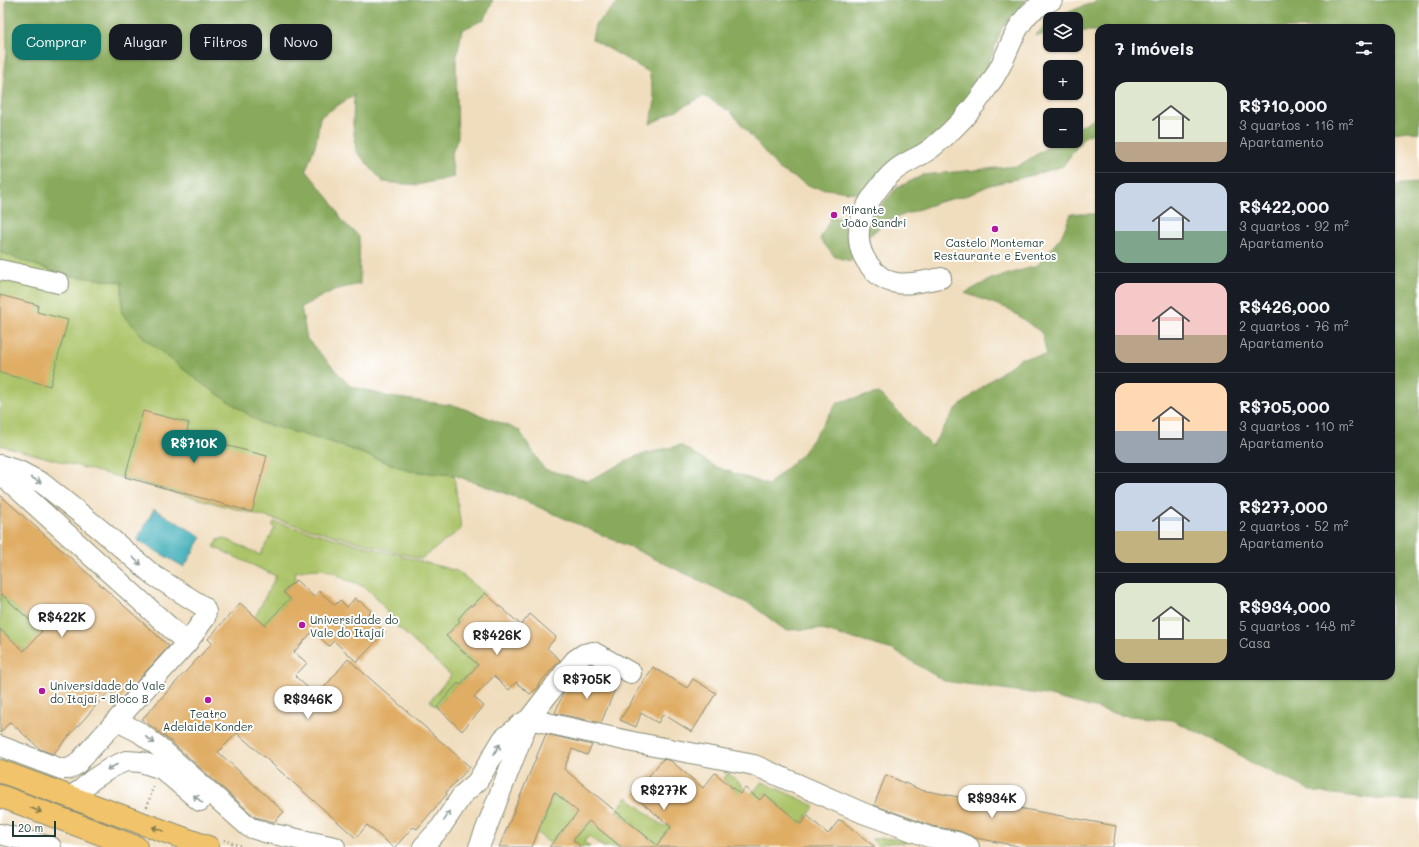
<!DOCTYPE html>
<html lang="pt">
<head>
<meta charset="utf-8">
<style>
  body { margin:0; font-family:Mali,sans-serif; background:#242831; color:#f1f3f6; height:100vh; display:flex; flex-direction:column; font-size:15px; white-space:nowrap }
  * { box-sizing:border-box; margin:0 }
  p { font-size:13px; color:#9ea1a6 }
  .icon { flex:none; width:22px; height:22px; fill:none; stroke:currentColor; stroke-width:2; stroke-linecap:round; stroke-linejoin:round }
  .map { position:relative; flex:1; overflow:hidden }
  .sheet { position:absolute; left:1095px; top:24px; width:300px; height:656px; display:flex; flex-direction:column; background:#171b24; border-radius:12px; box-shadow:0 1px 3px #0004 }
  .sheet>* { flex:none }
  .banner { position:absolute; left:12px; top:24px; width:380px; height:36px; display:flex; gap:8px }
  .buttons { position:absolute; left:1043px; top:12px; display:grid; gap:8px }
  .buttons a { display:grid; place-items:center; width:40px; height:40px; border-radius:8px; background:#171b24; box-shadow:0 1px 3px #0004; font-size:20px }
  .scale { position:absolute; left:12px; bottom:10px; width:44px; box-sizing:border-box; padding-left:4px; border:2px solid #1f3d34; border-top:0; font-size:11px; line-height:14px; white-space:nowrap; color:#1f3d34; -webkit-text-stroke:3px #fff; paint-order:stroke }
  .price { position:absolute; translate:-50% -34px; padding:0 9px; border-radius:14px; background:#fff; color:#222; font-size:13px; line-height:26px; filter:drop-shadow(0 1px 2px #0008) }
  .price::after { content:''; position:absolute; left:50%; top:24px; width:12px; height:9px; margin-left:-6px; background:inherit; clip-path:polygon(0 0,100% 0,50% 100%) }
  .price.current { background:#0f766e; color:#fff }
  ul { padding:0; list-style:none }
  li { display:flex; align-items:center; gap:12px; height:100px; padding:0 20px }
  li+li { border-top:1px solid #363941 }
  li span { display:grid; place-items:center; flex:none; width:112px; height:80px; border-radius:12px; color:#555 }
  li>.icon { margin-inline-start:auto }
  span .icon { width:48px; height:48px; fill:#fffc; stroke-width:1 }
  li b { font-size:17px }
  h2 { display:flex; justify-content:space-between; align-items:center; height:48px; padding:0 20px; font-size:17px }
  .pill { padding:0 14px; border-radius:12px; background:#171b24; box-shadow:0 1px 3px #0004; font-size:14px; line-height:36px }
  .pill.current { background:#0f766e; color:#fff }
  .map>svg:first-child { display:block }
  .green { fill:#acc469; stroke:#66804e }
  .forest { fill:#89aa5d; stroke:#547448 }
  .water { fill:#3dadb8; stroke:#2e7576 }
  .building { fill:#e0ad65 }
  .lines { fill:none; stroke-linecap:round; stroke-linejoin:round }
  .minor-casing { stroke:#888d78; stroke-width:22 }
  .major-casing { stroke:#888d78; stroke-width:24 }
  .path { stroke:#888d78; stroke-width:2.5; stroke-dasharray:1 3; stroke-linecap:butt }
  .minor { stroke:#fff; stroke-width:20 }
  .major { stroke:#f1c36a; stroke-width:22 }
  .oneway { stroke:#8f9e9a }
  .oneway2 { stroke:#7d794c }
  .poi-dot { fill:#b5179e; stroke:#fff; stroke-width:1.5 }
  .labels { text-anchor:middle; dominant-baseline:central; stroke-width:4; stroke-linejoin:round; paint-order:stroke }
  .poi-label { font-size:11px; fill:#1f3d34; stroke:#fff; text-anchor:start }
</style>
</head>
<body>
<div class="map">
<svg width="1419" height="847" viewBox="0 0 1419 847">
  <rect width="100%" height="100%" fill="#fff"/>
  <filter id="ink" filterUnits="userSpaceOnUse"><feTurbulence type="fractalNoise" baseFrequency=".025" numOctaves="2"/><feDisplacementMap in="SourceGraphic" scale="8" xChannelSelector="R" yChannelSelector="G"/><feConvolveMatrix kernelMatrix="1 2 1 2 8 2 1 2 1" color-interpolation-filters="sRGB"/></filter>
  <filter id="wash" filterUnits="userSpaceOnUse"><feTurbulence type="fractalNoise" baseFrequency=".012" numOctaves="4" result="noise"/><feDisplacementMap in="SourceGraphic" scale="16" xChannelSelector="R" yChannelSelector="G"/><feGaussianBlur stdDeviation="0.9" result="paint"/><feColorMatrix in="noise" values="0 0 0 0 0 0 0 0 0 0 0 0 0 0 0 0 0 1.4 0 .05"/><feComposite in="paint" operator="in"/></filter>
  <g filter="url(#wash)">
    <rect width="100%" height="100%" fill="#f0ddbd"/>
    <path class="green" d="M0,252L63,275L122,282V313L261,423L334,443L410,471L454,475L461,529L421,559L0,445Z
      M274,522L457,571L485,593L472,606L470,605L458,619L460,621L446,636L478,665L460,685L458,683L437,707L430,701L451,675L392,622C385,608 375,591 360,585C355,582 348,581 343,578C340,577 338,575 335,573C322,567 309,569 295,572L296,580L292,585L290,584L283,592L290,598L274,616L286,627L294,651L255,617L276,576L214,547L218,540L224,538L260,555L275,528L272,526Z
      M0,593L59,646H29L24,651L0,629Z
      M728,773L745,788L740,794L723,779Z
      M762,782L767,784L815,806L801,824L765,794L755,806L747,799Z
      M556,789L562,799L585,817L569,823L551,844L537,833Z
      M627,797L664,827L667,824L671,827L656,847L650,839L616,811Z
      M589,821L621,847H603L589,836L584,842L590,847H581L573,840Z
      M898,829L913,839L911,842L882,843V847H880L871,839L898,838Z"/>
    <path class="forest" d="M6,0H493L485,19L462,30L456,61L458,137L451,156L454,177L417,185L383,182L356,151L353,125L354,95L320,117L316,143L306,170L331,201L343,222L359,236L360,284L334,290L301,307L307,339L350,386L390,397L457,406L519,430L544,469L587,481L637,456L680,445L716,467L768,485L802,454L838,402L879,393L932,446L955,410L987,383L1021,358L1047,355L1042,333L1009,309L965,293L991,279L1037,266L1061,237L1071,214H1095L1099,225V676H1391V185L1419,183V801L1377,799L1315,792L1250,762L1224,745L1172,720L1121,715L1046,695L944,681L893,650L819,629L785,630L753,606L632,548L518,498L454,475L410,471L334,443L261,423L201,383L145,339L122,313V282L63,275L0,252L1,107L7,51Z
      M620,0H1027L1002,28L980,86L948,128L897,162L862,194L812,187L779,169L731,112L704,96L650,124L655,102L649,72L592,39L595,25Z
      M1099,0H1419V134L1409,131L1391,133V28H1099V31H1076V19H1051Z
      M1050,20V34L1035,36Z
      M1099,115V130L1084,137L1063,166L1029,176L990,185L968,195L939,202L887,221L868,237L851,261L835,257L820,239L831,217L849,219L879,208L897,188L923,175L1018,166L1058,141H1076V129Z"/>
    <path class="water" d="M154,509L202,537L184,567L137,540Z"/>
    <g id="blocks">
      <path class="building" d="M0,295L38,305L37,312L68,320L50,386L0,373Z
        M143,411L189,423L186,435L267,456L252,512L125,477Z
        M0,495L169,646L120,700L109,691L53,754L40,749L10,722L0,733V629L24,651L42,631L0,593Z
        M296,580L314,597L319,591L335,605L340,600L347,607L355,598L359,602L360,601L371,611L367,615L385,632L357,662L334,641L329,646L313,631L294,652L307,663L295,676L317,696L348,659L470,767L446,792L447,794L417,829L413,827L395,847H393L367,825L356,838L237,733L218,752L284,812L274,822L255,817L167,738L142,719L212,643L208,639L240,603L265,625L290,598L283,592L291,584L292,585Z
        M485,593L521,625L530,614L556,637L547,648L560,660L538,685L539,687L530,694L516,682L509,690L494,676L474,697L484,706L462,731L437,707L458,683L460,685L478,665L446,636L460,621L458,619L470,605L472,606Z
        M653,667L687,688L693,679L716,693L692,732L663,714L658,723L641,713L636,727L620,720Z
        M583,673L616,687L601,723L555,713L563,694L568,688L575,691Z
        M546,734L592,745L587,755L572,749L564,769L657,845L671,827L633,795L663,759L671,761L703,788L715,773L740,794L745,788L760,800L765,794L801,824L808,816L828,834L839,820L840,821L841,820L875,847H621L589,821L573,840L581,847H549L578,812L554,792L532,847H499Z
        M886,775L921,790L1116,826L1113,847H1023L976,838L959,831L932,826L874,805Z"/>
    </g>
  </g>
  <g filter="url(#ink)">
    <use href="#blocks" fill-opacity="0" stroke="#888d78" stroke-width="1"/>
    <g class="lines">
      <g class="minor-casing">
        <path id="minor" d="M0,270L59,283
          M941,278C912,283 889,292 869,265C851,241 859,215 875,193C881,185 886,178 893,172C905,161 922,157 934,146C955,129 972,111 987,88C992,81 997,73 1001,65C1010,47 1017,23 1033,10C1039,6 1045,3 1052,0
          M0,465L21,472L42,483L101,530L153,575L204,607L206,612L205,618L187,643L76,765L68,769H61L0,746
          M0,473L187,643
          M117,721L139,732L159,747L249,827L264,832L335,847
          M70,797L82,789L92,780L112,767L126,761L141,762L162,769L200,801
          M0,834L51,847
          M423,847L441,827L463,794L477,782L503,739L521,724L529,719L633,742L754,765L863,813L929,837L957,842L969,847
          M479,847L529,719L566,671L575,660L584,654L593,652L631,673"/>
      </g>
      <g class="major-casing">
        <path id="major" d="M0,771L111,812L208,847
          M0,796L136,847"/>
      </g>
      <path class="path" d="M147,807L154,784
        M224,840L243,847"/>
      <use href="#minor" class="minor"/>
      <use href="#major" class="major"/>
    </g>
    <defs><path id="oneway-shaft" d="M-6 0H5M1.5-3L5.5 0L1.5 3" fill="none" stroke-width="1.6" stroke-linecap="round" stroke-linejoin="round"/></defs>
    <g class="oneway">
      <use href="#oneway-shaft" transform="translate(36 480) rotate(27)"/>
      <use href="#oneway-shaft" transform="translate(137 561) rotate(41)"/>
      <use href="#oneway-shaft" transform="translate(150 740) rotate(36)"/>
      <use href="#oneway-shaft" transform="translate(497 749) rotate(-58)"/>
      <use href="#oneway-shaft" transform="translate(112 767) rotate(153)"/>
      <use href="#oneway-shaft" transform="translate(198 799) rotate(-139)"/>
      <use href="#oneway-shaft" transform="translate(447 816) rotate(-58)"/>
    </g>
    <g class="oneway2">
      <use href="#oneway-shaft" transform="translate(36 810) rotate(22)"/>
      <use href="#oneway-shaft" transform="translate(158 829) rotate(-161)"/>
    </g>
  </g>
  <g class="poi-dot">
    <circle cx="834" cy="215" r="4"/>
    <circle cx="995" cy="229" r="4"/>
    <circle cx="302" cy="625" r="4"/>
    <circle cx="42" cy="691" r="4"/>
    <circle cx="208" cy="700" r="4"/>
  </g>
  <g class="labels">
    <g class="poi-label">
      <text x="842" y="209">Mirante<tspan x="842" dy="13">João Sandri</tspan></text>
      <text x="995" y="242" text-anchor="middle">Castelo Montemar<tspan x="995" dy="13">Restaurante e Eventos</tspan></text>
      <text x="310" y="619">Universidade do<tspan x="310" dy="13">Vale do Itajaí</tspan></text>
      <text x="50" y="685">Universidade do Vale<tspan x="50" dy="13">do Itajaí - Bloco B</tspan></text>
      <text x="208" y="713" text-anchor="middle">Teatro<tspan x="208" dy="13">Adelaide Konder</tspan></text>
    </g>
  </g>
</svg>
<div class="buttons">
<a><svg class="icon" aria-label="layers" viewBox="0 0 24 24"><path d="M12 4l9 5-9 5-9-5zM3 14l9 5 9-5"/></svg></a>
<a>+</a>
<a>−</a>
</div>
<div class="scale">20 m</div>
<b class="price current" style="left:194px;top:464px">R$710K</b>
<b class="price" style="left:62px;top:638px">R$422K</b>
<b class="price" style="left:497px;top:656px">R$426K</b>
<b class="price" style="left:587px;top:700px">R$705K</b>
<b class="price" style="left:308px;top:720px">R$346K</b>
<b class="price" style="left:664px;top:811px">R$277K</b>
<b class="price" style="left:992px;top:819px">R$934K</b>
<div class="banner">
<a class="pill current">Comprar</a>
<a class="pill">Alugar</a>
<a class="pill">Filtros</a>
<a class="pill">Novo</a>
</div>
<section class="sheet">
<h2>7 imóveis<svg class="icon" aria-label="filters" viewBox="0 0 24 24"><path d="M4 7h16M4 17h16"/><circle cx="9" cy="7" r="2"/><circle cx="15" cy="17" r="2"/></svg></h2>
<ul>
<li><span style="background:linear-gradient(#dfe7d0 75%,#b9a48a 0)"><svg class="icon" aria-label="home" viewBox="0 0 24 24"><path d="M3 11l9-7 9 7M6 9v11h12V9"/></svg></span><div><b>R$710,000</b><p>3 quartos · 116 m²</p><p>Apartamento</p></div></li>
<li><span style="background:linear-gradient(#c9d6e8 60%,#7fa58c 0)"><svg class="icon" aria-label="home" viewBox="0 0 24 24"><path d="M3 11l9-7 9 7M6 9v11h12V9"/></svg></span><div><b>R$422,000</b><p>3 quartos · 92 m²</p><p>Apartamento</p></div></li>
<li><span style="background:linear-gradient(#f6c9c9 65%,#b9a48a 0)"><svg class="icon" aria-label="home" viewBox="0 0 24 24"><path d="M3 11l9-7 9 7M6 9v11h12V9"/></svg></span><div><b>R$426,000</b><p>2 quartos · 76 m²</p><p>Apartamento</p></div></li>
<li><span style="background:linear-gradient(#ffd9b3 60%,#9aa5b1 0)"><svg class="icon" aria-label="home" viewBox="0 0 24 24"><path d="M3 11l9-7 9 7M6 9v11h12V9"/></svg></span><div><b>R$705,000</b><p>3 quartos · 110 m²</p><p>Apartamento</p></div></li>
<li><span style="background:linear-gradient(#c9d6e8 60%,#c2b280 0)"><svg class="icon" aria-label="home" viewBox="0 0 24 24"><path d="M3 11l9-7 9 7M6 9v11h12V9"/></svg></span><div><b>R$277,000</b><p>2 quartos · 52 m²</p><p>Apartamento</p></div></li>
<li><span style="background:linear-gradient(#dfe7d0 70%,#c2b280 0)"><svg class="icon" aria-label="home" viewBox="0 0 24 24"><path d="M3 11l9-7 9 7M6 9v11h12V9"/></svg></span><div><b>R$934,000</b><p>5 quartos · 148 m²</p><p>Casa</p></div></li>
</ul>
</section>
</div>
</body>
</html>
